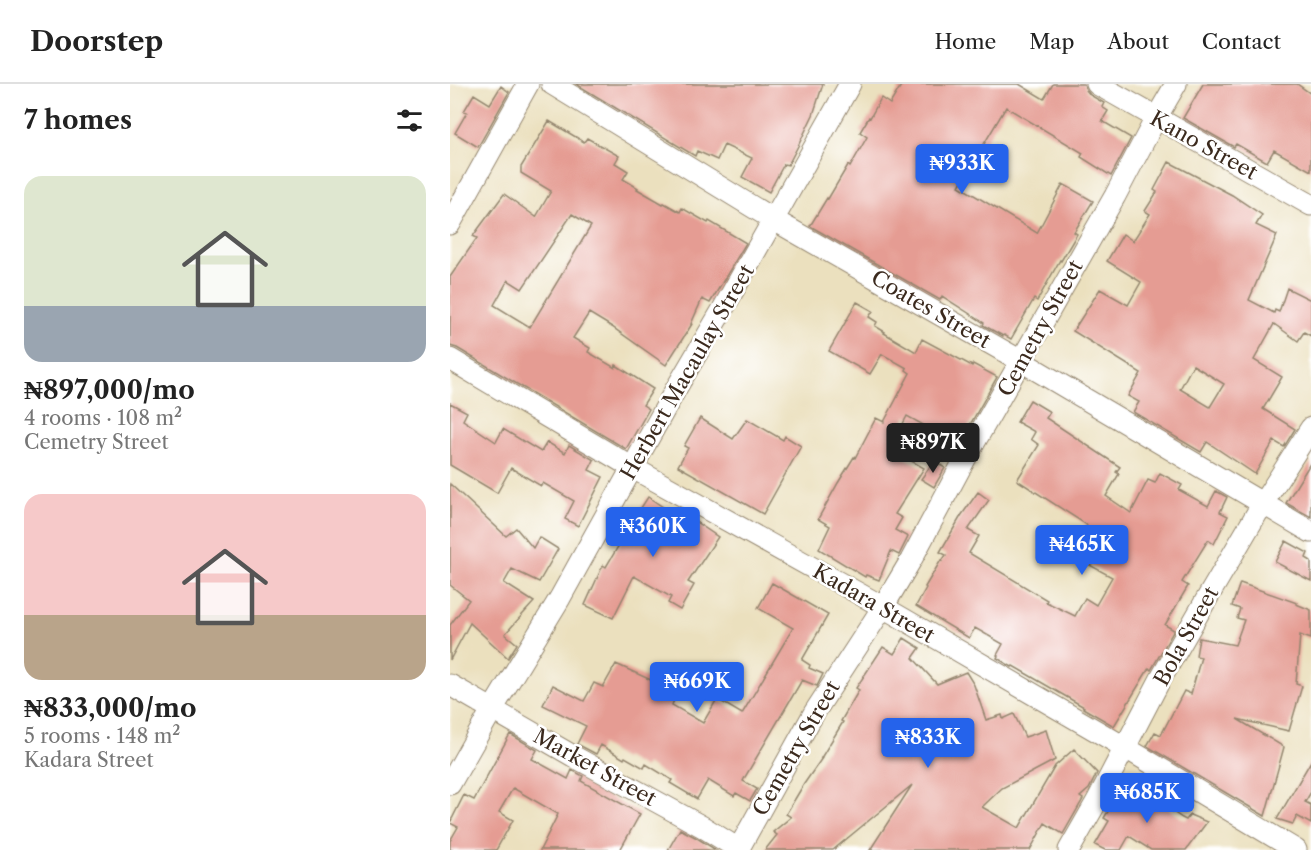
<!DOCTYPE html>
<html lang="en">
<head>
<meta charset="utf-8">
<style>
  body { margin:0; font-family:"Libre Caslon Text",serif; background:#f2f2f2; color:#222; height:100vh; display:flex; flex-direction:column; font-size:22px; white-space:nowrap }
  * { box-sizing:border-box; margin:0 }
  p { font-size:20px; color:#767676 }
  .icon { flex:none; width:33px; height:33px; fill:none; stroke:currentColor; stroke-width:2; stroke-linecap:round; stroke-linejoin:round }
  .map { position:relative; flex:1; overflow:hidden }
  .sheet { display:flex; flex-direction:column; background:#fff; width:450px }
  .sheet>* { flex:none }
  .price { position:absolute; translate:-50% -51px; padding:0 14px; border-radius:6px; background:#2563eb; color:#fff; font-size:20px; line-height:39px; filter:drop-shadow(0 2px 3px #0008) }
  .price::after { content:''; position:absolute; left:50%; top:36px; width:18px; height:14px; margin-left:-9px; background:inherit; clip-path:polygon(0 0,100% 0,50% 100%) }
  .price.on { background:#222; color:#fff }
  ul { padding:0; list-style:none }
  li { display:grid; align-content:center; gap:12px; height:318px; padding:0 24px }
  li span { display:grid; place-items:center; height:186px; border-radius:18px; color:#555 }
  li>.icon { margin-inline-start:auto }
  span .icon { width:108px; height:108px; fill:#fffc; stroke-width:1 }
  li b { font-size:26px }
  h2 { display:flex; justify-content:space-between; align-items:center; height:72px; padding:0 24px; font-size:26px }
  header { display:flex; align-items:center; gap:36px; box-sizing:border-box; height:84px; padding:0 30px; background:#fff; border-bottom:2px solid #e0e0e0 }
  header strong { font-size:28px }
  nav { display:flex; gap:33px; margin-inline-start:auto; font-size:21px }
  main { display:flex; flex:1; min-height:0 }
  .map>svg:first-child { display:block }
  .building { fill:#e59c93; fill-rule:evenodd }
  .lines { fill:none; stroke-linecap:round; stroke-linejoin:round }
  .minor-casing { stroke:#93856e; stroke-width:23 }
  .minor { stroke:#fff; stroke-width:21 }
  .labels { text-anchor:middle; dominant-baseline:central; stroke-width:5; stroke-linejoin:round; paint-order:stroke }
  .street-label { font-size:21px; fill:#3b2a1e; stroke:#fff }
</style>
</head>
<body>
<header>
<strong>Doorstep</strong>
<nav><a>Home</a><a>Map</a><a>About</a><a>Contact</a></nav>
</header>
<main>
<section class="sheet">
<h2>7 homes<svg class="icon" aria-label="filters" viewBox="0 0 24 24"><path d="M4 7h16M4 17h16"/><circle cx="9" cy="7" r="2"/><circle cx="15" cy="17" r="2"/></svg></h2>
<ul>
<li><span style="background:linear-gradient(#dfe7d0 70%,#9aa5b1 0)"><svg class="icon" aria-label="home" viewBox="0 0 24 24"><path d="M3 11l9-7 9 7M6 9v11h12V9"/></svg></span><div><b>₦897,000/mo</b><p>4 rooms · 108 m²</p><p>Cemetry Street</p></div></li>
<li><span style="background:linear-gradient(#f6c9c9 65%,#b9a48a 0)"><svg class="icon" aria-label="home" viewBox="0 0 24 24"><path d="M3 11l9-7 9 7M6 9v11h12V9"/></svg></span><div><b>₦833,000/mo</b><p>5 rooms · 148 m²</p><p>Kadara Street</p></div></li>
</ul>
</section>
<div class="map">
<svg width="861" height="766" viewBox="0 0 861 766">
  <rect width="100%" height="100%" fill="#fff"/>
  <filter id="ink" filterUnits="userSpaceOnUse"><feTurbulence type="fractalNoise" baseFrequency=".0167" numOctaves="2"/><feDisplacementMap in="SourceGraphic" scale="12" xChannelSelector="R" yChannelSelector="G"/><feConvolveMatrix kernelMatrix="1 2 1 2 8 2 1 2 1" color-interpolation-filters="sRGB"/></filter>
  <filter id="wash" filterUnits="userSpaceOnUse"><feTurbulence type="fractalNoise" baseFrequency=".008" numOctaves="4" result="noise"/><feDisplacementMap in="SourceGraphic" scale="24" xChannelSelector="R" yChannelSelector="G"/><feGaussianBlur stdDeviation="1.35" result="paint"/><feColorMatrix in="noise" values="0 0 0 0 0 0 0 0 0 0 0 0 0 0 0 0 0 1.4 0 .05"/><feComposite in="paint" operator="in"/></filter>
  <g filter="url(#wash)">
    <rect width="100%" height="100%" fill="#ebe0be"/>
    <g id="blocks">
      <path class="building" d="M126,0H373L363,31L348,62L338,81L334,80L319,108L292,93L302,74L274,61L267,76L247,67L245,72Z
        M452,0H569L594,15L603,0H634L636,6L640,11L654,19L652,23L658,27L652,37L681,54L661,92L631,73L633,69L556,23L509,102L587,149L613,100L643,117L624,148L627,150L611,177L610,176L587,217L584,215L561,255L554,251L553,252L533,241L534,239L528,235L492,212L490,216L360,142L377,114L378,115L398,81L400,83L417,53L410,48L419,33L420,34L431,14L440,20Z
        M753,0H847L861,10V87L824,66L817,78L786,60L784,63L733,34Z
        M51,2L59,8L28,63L5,49L17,28L14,27L24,10L40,20Z
        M99,37L134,58L137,54L169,72L165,79L178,87L173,95L188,104L187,105L213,120L214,119L230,128L232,124L258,139L259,137L296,159L260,219L252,215L241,240H242L216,281L162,243L139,229L123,254L140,264L138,268L165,284L166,281L203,305L193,321L199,325L176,365L7,264L0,262V193L27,154L23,152L54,110L86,133L101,107L71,89V83ZM122,130L141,142L80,243L44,221L58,196L72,205Z
        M719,78L782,111L812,131L806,141L827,151L799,216L824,229L825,226L829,228L837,204L861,216V252L854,248L848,257L824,240L804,276L832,293L813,325L845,345L834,363L824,357L805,390L757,358L751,368L683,328L689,318L678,312L691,289L623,247L650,205L678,221L691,198L657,177L673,150L683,157L700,130L695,127L707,108L704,106ZM743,281L774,300L760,323L730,305Z
        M407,218L423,227L419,233L427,238L425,242L435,248L434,249L466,268L472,255L522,282L523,280L547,293L505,367L494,361L499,355L457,332L440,365L474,384L445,430L452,434L445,446L458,453L449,471L441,467L429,496L416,491L415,493L369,465L380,442L368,435L388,399L404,373L405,374L426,334L434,338L460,289L456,286L457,284L432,270L420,290L379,267Z
        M580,316L600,328L596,334L670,383L666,388L669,390L656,412L681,429L698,396L705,399L710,389L732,401L729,406L758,422L766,407L777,413L770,428L778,432L764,460L758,456L732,498L738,502L715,541L724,546L701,586L699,584L664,642L633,624L634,623L563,582L562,583L547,574L548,572L547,571L553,560L525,544L519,554L466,522L476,504L475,503L491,476L492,477L496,471L490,468L511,432L528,408L539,416L518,446L529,452L519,469L597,516L596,518L625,532L635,514L646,521L662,493L621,471L637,441L567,396L589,361L581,355L585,348L567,338Z
        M0,319L17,328L13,336L46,358L53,345L91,368L97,358L115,369L119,361L144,376L139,386L153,393L128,442L115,435L124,417L93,399L91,402L61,384L47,409L0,381Z
        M250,334L283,355L297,335L333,356L335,352L351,362L313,430L228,382L238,364L234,362Z
        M484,377L495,384L484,403L471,395Z
        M861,378V433L836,419Z
        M0,400L56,452L66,444L83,464L89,453L108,465L89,498L62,485L54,499L84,518L55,550L67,560L58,574L20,539L0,576V541L19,516L0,501Z
        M198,413L234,437L237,432L268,453L238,498L244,501L230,526L218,519L221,513L184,492L163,534L135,521L153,481L156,483L179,444H178Z
        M836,457L858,469L856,474L861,477V497L825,478Z
        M322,499L378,531L352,576L360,581L359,584L373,590L367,602L352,596L295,693L293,697L307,705L300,717L286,709L284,712L258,696L247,715L220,699L222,696L196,680L194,684L175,673L174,675L151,661L146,670L127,660L136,642L93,621L103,601L134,617L144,599L153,603L166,580L227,608L222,621L253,639L267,615L292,630L343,544L308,524Z
        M790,499L847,519L846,520L861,526V555L850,551L846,600L852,602L839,647L787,635L834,663L815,732L697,662L705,648L711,651L734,607L741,610L751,573L746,572L749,554L785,561L794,536L787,534L790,525L782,522Z
        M454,554L470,564L463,574L487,600L516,588L524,601L536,636L552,631L553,635L564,630L575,653L596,646L605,676L552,704L532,723L569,744L605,682L624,665L647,689L639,705L630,713L633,715L613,750L595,739L580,766H420L462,701L383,766H315L327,751L323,748L341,733L336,730L354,700L372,674H371L393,638L391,637L409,606L406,604L433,563L444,570Z
        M60,650L87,666L82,675L118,695L122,686L133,692L131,697L190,730L170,766H90L108,730L63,704L49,728L63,736L46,766H0V757L8,743L0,739L14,711L24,716Z
        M861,677V708L855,718L861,721V740L847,732L843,740L827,735Z
        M681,699L732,734L736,736L740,731L757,738L736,766H701L679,752L671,766H655L645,761L659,737L654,734L668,711L671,715Z
        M230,745L247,754L266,766H218Z"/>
    </g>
  </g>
  <g filter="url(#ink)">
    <use href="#blocks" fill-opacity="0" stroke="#93856e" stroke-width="1.5"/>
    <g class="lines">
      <g class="minor-casing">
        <path id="minor" d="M102,0L324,136L571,277L861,448
          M647,0L861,121
          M0,140L78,0
          M0,275L183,384L433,523L676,664L846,766
          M0,601L123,672L253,743L290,766
          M0,700L43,624L110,514L227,303L274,223L400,0
          M288,766L364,629L433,523L461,476L515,375L665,112L706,34L726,0
          M619,766L647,717L710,596L756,516L813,419L861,344"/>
      </g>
      <use href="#minor" class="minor"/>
    </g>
  </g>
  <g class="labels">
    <g class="street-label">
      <text transform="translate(754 61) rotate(29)">Kano Street</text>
      <text transform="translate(481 225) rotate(30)">Coates Street</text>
      <text transform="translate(590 244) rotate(-61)">Cemetry Street</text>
      <text transform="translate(237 288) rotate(-60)">Herbert Macaulay Street</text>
      <text transform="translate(424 519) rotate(30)">Kadara Street</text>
      <text transform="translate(736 552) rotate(-61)">Bola Street</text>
      <text transform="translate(346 664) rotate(-60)">Cemetry Street</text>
      <text transform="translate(145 683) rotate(29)">Market Street</text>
    </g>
  </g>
</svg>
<b class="price" style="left:512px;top:111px">₦933K</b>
<b class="price on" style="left:483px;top:390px">₦897K</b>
<b class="price" style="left:203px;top:474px">₦360K</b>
<b class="price" style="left:632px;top:492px">₦465K</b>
<b class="price" style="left:247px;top:629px">₦669K</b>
<b class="price" style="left:478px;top:685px">₦833K</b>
<b class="price" style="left:697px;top:740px">₦685K</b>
</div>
</main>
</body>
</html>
